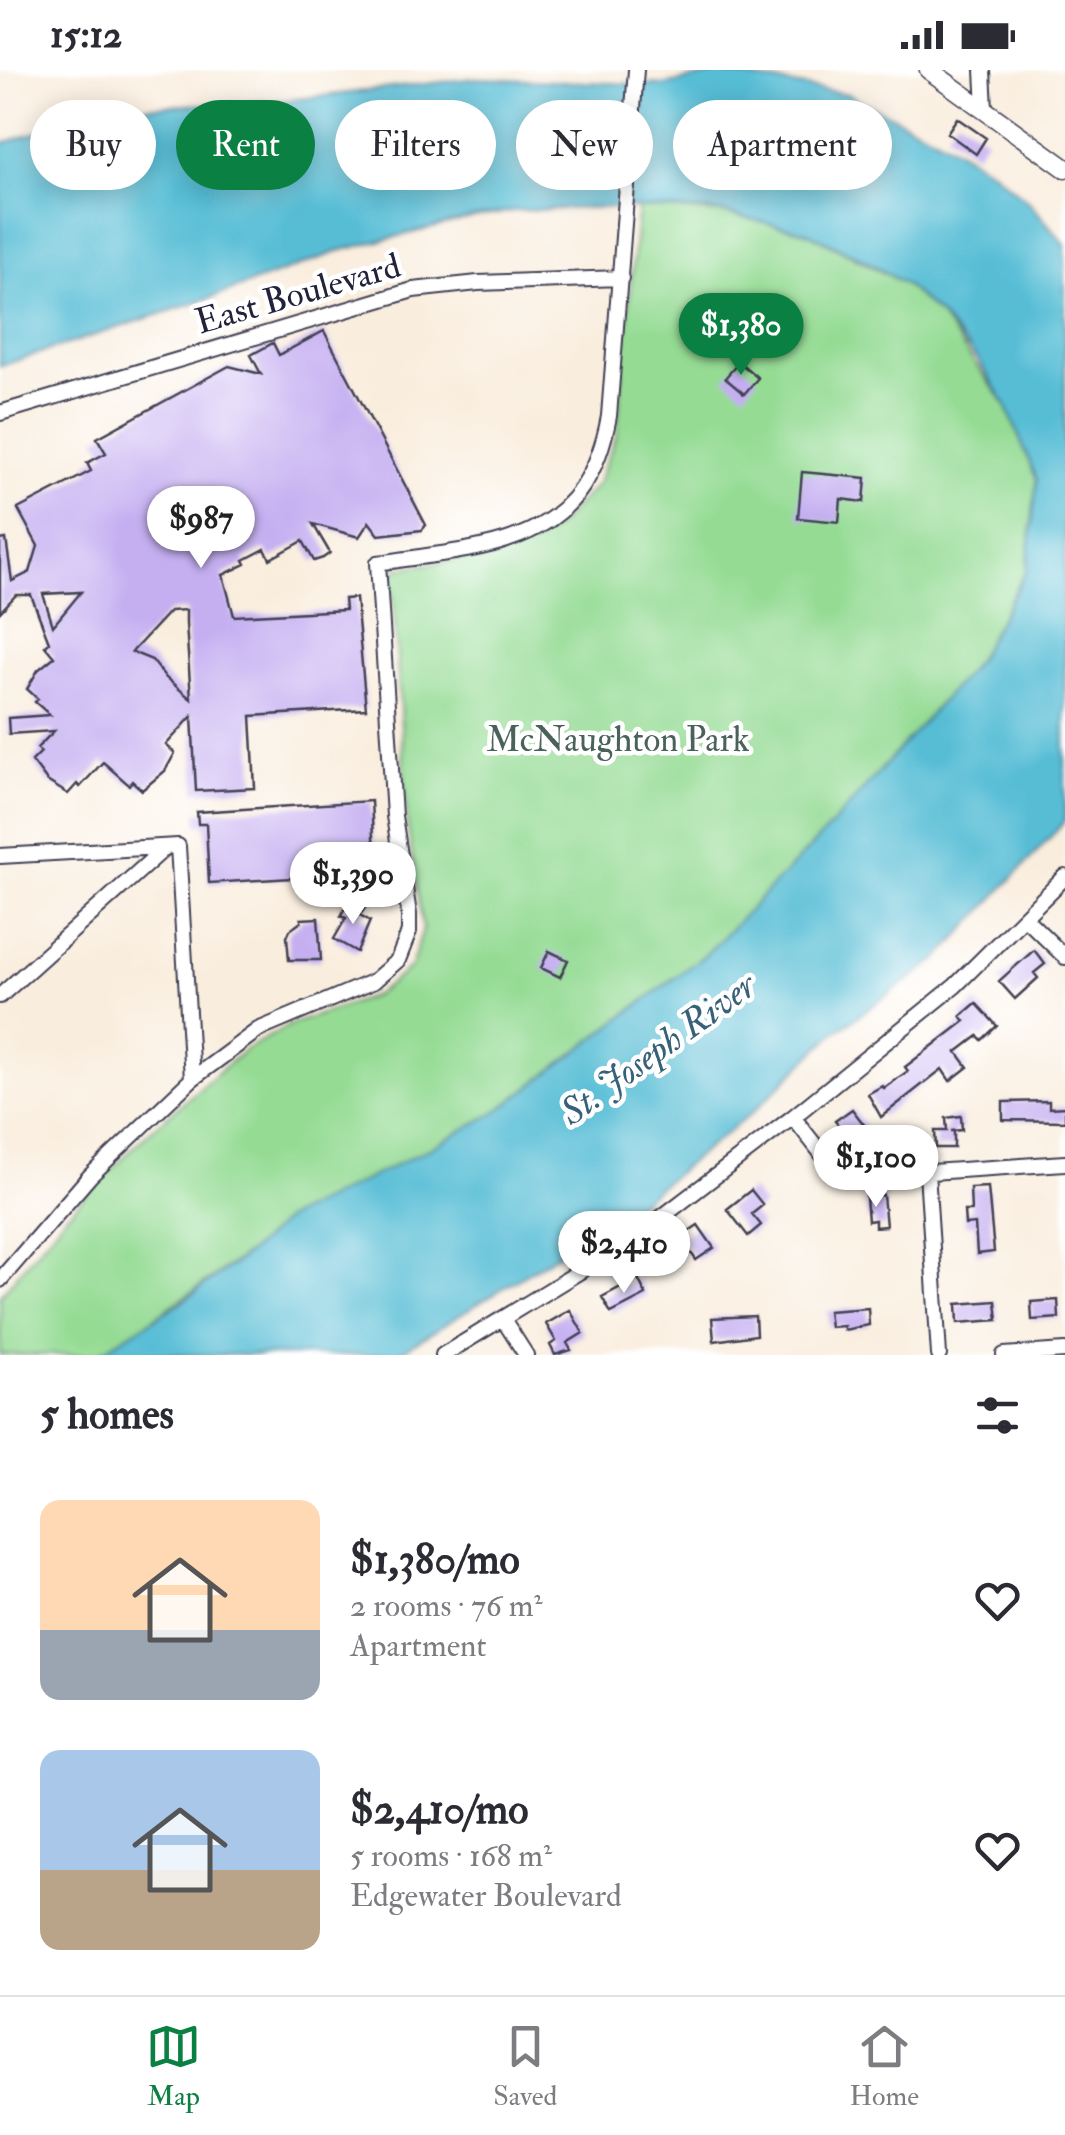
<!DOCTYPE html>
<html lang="en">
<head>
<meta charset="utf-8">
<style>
  body { margin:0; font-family:"IM FELL Double Pica",serif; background:#f7f7f7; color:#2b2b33; height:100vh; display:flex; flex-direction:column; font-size:38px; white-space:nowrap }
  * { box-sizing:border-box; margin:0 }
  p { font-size:32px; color:#7c7c81 }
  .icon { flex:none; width:55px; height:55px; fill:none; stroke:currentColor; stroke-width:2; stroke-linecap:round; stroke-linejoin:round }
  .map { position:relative; height:1285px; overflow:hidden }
  .details { display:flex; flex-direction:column; background:#fff; flex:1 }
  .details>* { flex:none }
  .guide { position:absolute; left:30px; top:30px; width:1005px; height:90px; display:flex; gap:20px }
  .price { position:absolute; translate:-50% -85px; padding:0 22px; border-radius:35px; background:#fff; color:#222; font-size:32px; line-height:65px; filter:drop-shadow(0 2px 5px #0008) }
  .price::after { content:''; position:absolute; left:50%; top:60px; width:30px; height:22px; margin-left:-15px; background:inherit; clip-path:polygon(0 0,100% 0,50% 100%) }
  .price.selected { background:#0b8043; color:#fff }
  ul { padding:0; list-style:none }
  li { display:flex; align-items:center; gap:30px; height:250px; padding:0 40px }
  li span { display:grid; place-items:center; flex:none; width:280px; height:200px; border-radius:20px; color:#555 }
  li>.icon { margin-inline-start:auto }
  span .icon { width:120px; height:120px; fill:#fffc; stroke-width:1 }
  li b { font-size:42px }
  h2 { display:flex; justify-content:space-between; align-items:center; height:120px; padding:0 40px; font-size:42px }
  .tag { padding:0 35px; border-radius:45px; background:#fff; box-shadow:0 5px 25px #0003; font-size:35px; line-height:90px }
  .tag.selected { background:#0b8043; color:#fff }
  .status { display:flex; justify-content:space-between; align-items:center; height:70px; padding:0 50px; background:#fff; direction:ltr }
  .status svg { height:28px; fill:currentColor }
  .dock { display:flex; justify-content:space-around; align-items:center; height:140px; border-top:2px solid #e1e1e2; background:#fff; font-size:28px; color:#7c7c81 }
  .dock a { display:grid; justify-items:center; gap:5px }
  .dock .selected { color:#0b8043 }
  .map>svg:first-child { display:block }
  .green { fill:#95db94; stroke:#5c7e68; stroke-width:2.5 }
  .water { fill:#57bdd5; stroke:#3c7088; stroke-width:2.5 }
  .building { fill:#c5aff1; fill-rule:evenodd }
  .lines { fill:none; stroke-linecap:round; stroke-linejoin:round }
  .minor-casing { stroke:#424053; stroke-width:18 }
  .major-casing { stroke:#424053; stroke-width:21 }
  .minor { stroke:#fff; stroke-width:14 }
  .major { stroke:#fff; stroke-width:18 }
  .labels { text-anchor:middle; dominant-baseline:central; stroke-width:9; stroke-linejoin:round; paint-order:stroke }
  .street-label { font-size:35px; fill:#22223b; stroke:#fff }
  .park-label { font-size:35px; fill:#4a635a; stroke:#fff }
  .water-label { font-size:38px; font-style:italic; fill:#376079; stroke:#fff }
</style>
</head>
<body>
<div class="status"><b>15:12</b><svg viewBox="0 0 49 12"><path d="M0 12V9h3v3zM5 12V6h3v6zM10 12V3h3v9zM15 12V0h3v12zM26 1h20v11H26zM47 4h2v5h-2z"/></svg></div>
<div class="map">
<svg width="1065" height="1285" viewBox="0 0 1065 1285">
  <rect width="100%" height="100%" fill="#fff"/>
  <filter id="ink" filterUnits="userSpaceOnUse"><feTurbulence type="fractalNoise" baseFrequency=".01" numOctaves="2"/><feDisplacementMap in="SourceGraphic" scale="20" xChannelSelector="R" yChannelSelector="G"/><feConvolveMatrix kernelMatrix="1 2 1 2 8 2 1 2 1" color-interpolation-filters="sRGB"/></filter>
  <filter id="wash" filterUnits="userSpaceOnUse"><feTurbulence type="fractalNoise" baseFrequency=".0048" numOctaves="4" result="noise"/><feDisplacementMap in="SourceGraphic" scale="40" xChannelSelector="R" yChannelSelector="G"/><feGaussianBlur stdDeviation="2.25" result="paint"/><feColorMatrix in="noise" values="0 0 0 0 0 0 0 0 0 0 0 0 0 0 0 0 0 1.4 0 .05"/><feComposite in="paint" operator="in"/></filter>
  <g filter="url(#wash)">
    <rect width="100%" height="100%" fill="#f9eddd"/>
    <path class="green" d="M638,137L735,144L807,162L903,213L939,245L1006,335L1037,410L1027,500L976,592L909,672L758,834L706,884L498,1041L428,1079L286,1149L251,1181L101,1285H0V1226L64,1147L148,1063L243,981L292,954L374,926L411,897L423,859L407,752L392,505L399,498L490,486L521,476L557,457L597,414L617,364Z"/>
    <path class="water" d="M721,3L847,24L943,71L992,101L1029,132L1065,174V751L938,889L833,964L753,1042L636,1135L396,1285H96L183,1231L251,1181L286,1149L428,1079L498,1041L706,884L834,753L976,592L1027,500L1037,410L1006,335L978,290L939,245L903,213L865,190L807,162L714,141L606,137L513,141L472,148L343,180L219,225L0,296V74L95,44L140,37L281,31L476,8L664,15Z"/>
    <g id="blocks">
      <path class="building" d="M957,48L986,68L976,84L947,63Z
        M324,261L426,455L422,460L379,465L369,452L359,467L313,454L330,483L323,488L314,491L303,471L270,489L265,479L244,490L246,494L223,505L234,546L345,540L344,529L356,528L366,639L251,646L255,718L196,721L192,646L166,675L175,683L165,701L142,720L132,711L129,715L103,692L80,717L77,714L68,724L47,711L32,691L41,682L37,678L54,661L9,664L8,648L50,645L35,632L38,629L27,619L38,600L54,587L45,576L49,572L31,525H16L0,542V470L6,469L12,511L30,502L38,476L18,439L91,401L87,393L106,383L97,368L229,296L261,304L251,285L273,273L279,285ZM81,522L53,556L43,524ZM186,540V554L191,629L166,608L152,590L132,582L170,541Z
        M739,292L758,308L744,324L725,308Z
        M802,402L866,408L864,432L841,429L839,452L798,448Z
        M371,731L375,803L209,813L206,754H198L197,742Z
        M350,830L365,838L360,845L370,851L357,882L334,869L346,848L341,846Z
        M318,848L321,890H289L287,867L290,860L301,852V849Z
        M1034,880L1045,894L1034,903L1038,908L1015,929L999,911Z
        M549,881L568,890L560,907L541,898Z
        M976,933L997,956L982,970L978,966L957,982L968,997L950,1011L942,999L881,1047L868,1024L882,1016L884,1018L908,1001L905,997L965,951L961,946Z
        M1049,1031V1038L1065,1037V1051L1003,1050V1032Z
        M852,1039L879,1074L864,1085L835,1051Z
        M961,1046L962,1060L951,1061H954V1078H936L935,1061H947L946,1048Z
        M988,1117L994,1182L977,1184L975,1154L965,1155L964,1141H971L970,1118Z
        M751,1120L763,1135L752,1144L761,1155L748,1166L727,1139Z
        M883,1125L886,1156L875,1157V1150L868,1151L866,1127Z
        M698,1155L714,1178L696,1190L680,1167Z
        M638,1208L646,1225L611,1243L602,1227Z
        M1058,1230L1059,1248L1032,1250L1031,1232Z
        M996,1231L998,1250L958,1253L957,1234Z
        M868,1238L869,1255L844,1260V1256L830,1257L828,1241Z
        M570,1240L583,1263L567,1273L571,1280L555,1285L550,1275L556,1271L546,1254Z
        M755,1246L756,1265L714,1271L712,1248Z"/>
    </g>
  </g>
  <g filter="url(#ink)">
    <use href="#blocks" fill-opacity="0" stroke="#424053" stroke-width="2.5"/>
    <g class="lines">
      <g class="minor-casing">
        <path id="minor" d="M983,0L985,39
          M0,343L413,220L478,213L621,208
          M0,786L178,776L192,1009
          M1025,848L1065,887
          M0,926L166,777
          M793,1047L836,1102L855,1107L1065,1093
          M927,1102L939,1285
          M0,1210L90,1106L192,1009L258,960L374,911L398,890L409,862V844L394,746L378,493C488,476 585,479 609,346L636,0
          M503,1249L526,1285
          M443,1285L633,1169L793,1047L955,916L1065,807
          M1004,1285L1065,1281"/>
      </g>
      <g class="major-casing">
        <path id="major" d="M929,0L1065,98"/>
      </g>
      <use href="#minor" class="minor"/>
      <use href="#major" class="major"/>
    </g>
  </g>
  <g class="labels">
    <g class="street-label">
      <text transform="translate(298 224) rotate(-16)">East Boulevard</text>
    </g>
    <g class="park-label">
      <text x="618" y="670">McNaughton Park</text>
    </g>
    <g class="water-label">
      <text transform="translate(658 979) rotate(-36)">St. Joseph River</text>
    </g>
  </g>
</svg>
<b class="price selected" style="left:741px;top:308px">$1,380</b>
<b class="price" style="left:201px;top:501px">$987</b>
<b class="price" style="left:353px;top:857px">$1,390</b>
<b class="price" style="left:876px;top:1140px">$1,100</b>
<b class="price" style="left:624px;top:1226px">$2,410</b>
<div class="guide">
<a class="tag">Buy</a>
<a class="tag selected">Rent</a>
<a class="tag">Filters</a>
<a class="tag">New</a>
<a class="tag">Apartment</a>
</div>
</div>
<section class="details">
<h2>5 homes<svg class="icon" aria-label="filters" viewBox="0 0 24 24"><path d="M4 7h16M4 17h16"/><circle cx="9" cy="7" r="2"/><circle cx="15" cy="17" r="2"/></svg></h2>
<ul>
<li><span style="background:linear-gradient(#ffd9b3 65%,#9aa5b1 0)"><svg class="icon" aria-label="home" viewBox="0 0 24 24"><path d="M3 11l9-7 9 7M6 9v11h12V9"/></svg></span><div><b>$1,380/mo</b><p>2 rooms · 76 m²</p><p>Apartment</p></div><svg class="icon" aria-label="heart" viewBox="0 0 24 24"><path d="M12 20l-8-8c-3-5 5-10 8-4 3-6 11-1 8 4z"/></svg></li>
<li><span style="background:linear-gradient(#a9c7e8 60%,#b9a48a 0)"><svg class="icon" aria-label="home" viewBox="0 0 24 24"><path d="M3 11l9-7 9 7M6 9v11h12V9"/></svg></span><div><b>$2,410/mo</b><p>5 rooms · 168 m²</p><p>Edgewater Boulevard</p></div><svg class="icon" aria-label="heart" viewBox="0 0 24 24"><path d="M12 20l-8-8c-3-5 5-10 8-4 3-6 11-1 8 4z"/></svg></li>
</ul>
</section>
<nav class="dock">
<a class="selected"><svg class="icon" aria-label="map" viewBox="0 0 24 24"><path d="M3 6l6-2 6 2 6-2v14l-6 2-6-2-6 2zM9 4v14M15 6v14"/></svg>Map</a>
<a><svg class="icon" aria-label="saved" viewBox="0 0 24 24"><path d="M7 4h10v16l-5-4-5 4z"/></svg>Saved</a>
<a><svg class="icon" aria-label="home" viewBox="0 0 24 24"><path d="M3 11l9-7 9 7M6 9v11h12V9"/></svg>Home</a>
</nav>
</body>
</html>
